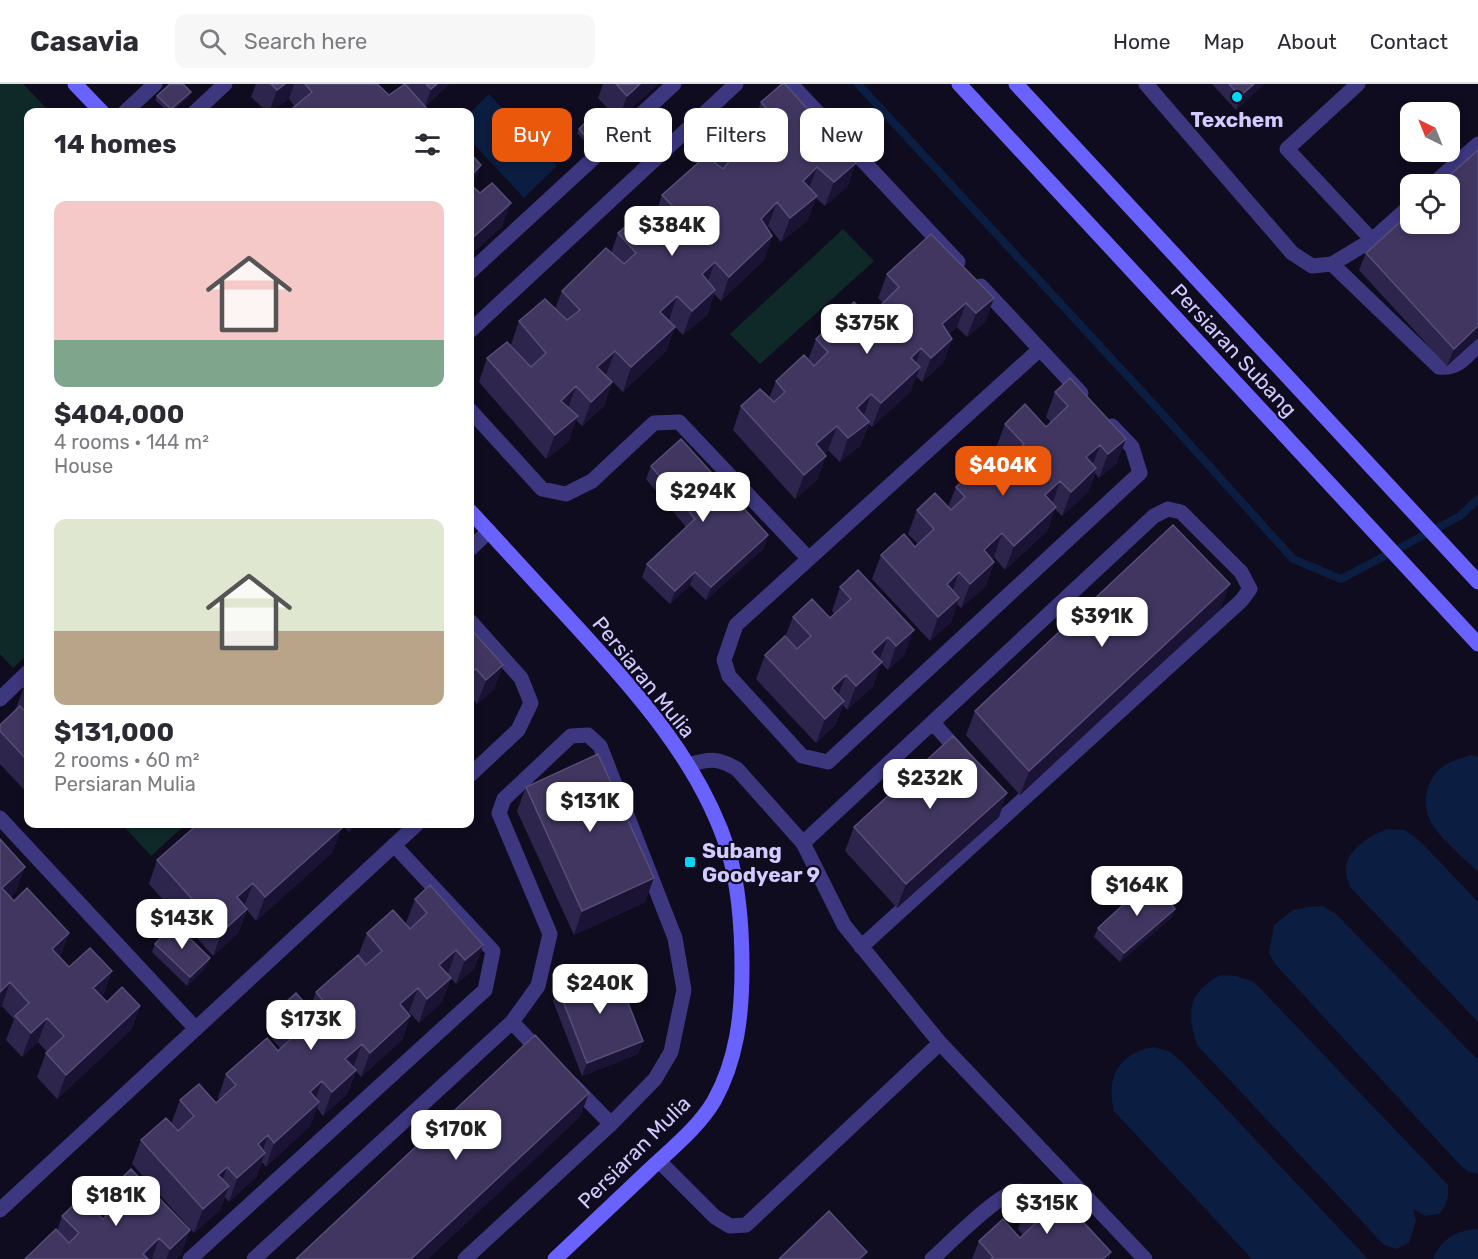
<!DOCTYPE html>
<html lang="en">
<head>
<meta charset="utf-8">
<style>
  body { margin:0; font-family:Rubik,sans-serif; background:#f7f7f7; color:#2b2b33; height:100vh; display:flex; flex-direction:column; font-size:22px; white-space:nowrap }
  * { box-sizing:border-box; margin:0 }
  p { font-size:20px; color:#7c7c81 }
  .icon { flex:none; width:33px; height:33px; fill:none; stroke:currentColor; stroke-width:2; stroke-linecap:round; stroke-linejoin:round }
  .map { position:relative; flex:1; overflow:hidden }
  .sheet { position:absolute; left:24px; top:24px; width:450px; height:720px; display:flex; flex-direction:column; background:#fff; border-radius:12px; box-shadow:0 3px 9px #0003 }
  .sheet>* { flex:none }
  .hud { position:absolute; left:492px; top:24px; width:570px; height:54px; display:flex; gap:12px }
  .needle { width:39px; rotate:317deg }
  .buttons { position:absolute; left:1400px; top:18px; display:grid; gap:12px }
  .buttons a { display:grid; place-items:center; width:60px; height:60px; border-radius:12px; background:#fff; box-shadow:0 3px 9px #0003; font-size:30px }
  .price { position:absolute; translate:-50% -51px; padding:0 14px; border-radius:12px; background:#fff; color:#222; font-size:20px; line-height:39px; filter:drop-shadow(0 2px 3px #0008) }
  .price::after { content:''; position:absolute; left:50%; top:36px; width:18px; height:14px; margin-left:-9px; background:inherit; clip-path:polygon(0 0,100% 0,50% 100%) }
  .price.on { background:#ea580c; color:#fff }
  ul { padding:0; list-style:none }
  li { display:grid; align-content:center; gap:12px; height:318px; padding:0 30px }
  li span { display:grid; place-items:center; height:186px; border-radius:12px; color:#555 }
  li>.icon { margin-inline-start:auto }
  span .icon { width:108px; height:108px; fill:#fffc; stroke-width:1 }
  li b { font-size:26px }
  h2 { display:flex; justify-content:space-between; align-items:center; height:72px; padding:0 30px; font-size:26px }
  .tag { padding:0 21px; border-radius:12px; background:#fff; box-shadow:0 3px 9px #0003; font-size:21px; line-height:54px }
  .tag.on { background:#ea580c; color:#fff }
  header { display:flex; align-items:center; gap:36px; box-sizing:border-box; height:84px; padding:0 30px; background:#fff; border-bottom:2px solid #e1e1e2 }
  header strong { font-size:28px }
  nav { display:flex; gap:33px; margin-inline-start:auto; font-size:21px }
  .search { width:420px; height:54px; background:#f7f7f7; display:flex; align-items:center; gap:15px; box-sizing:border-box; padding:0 21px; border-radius:12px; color:#7c7c81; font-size:22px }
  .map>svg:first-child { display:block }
  .green { fill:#0f2929 }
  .water { fill:#0b1d40 }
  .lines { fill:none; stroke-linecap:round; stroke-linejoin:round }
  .stream { stroke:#0b1d40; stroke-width:8 }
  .lane { stroke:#3c377f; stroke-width:15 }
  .street { stroke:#3c377f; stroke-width:15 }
  .secondary { stroke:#6a62ff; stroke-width:15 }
  .wall { fill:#2e254d }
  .shaded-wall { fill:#1b1333 }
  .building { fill:#403660; stroke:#574e79; stroke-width:1.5 }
  .poi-dot { fill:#00d7f6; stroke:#100c1f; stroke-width:2 }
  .labels { text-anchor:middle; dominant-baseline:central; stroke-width:4.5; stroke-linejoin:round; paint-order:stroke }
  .poi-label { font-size:21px; font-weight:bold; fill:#d2cbff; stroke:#100c1f }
  .street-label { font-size:21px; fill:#d2cbff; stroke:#100c1f }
</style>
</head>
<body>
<header>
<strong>Casavia</strong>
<div class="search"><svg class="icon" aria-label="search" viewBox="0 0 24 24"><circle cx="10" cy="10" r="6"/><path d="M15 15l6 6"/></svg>Search here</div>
<nav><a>Home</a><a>Map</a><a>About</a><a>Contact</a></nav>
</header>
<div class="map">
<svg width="1478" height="1175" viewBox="0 0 1478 1175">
  <rect width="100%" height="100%" fill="#100c1f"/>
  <path class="green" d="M0,0H23L50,28H28V570L13,584L0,570Z
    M843,145L874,177L760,280L730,250Z
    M122,740H186L151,772Z"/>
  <path class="water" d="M489,10L557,82L524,114L470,56V29Z
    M1471,671L1478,673V788C1465,775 1438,753 1431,738C1420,718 1427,693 1445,681C1453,676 1463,674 1471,671Z
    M1387,745L1405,746L1421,758L1478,818V938L1350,803C1349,799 1346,794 1346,789C1343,767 1371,751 1387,745Z
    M1307,823L1323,822L1336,830L1478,976V1090L1469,1088L1462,1083L1275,880L1269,869L1274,841L1293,826Z
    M636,885L647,913L620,925L609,896Z
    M1221,891L1236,892L1254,898L1448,1101C1449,1113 1447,1121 1439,1130L1425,1132L1413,1125L1416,1137L1409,1159L1396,1165L1384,1161L1197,961C1186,928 1189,907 1221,891Z
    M1153,963L1169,967L1182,978L1368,1175H1252L1114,1027C1106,994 1118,970 1153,963Z
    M1478,1145V1175H1433C1441,1155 1457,1146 1478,1145Z"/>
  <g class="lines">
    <path class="stream" d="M858,0L1157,324L1293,475L1341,495L1460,432L1478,415"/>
    <path class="lane" d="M791,0L958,178
      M1146,0L1292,169L1312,182L1332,180L1372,156
      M1358,0L1287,65L1372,156L1410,122
      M125,28L155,0
      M195,28L225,0
      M1433,100L1478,60
      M1332,180L1439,283C1458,285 1465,274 1478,261
      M470,188L674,0
      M981,202L1081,309
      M470,247L736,0
      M1040,265L736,541L724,576L729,592L802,672L828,678L1140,389L1132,363L1112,342
      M470,326L542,405L566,410L592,397L654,339L679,338L809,475
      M470,465L489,447
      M470,537L521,594L531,619L518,646L470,691
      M0,615L28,588
      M933,639L961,670
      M0,734L196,945
      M861,863L1241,517L1250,505L1241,488L1181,428L1168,425L1154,432L803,759L844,841L940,959L1145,1175
      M512,938L543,971
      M573,1001L611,1040
      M659,1077L715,1133L730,1142L746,1141L940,959
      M0,1126L417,740
      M190,1175L485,906L493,867L394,761
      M254,1175L512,938L538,902L550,850L499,729L504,715L571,652L588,651L600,662L675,854L684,906L671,968L655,995L611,1040L465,1175
      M932,1175C948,1161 1001,1106 1019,1107C1032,1108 1042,1118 1050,1127"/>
    <path class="street" d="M688,681C709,675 717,673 737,685L803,759"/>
    <path class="secondary" d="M75,0L102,28
      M959,0L1478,560
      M1016,0L1478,498
      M470,427C505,465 540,503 575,541C636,608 700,678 728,766C739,802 742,847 742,884C742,931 737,976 714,1017C698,1044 671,1065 648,1087C617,1116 586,1146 555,1175"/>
  </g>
  <path class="wall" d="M256,0H379V2L389,11L404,0H449L425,23H295L289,15L270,28H267L251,13Z
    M603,0H658L618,36L598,14Z
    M1212,0H1264L1236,26Z
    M191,8L189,13L171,28H168L155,16L157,12Z
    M761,18L856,79L847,103L825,122L816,114L808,136L781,158L768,142L767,144L772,152L764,176L721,217L714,210L707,231L683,251L675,243L666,267L623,308L606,291L612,298L604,322L582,342L576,336L569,357L546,375L479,298L487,274L518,269L511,261L519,237L555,225L562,207L611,169L618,149L661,148L664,146L654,135L662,111L710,75L717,54L753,41Z
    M579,45L608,46L606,51L591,64L577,49Z
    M1366,169L1478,254L1447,282L1359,186Z
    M887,190L994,214L985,238L967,253L957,243L949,250L952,255L943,279L922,298L916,292L911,307L872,343L869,340L860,362L840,378L828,366L824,370L826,372L817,396L795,415L733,346L741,322L769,314L776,297L808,276L816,255L869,233L883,219L878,214Z
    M1055,308L1117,379L1099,394L1095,389L1088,408L1062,432L1055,425L1047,447L1005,486L994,473L992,475L994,478L986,502L961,524L957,520L951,538L930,557L872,495L881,471L915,463L918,460L908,450L917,426L948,423L956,403L997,365L996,364L1005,340L1046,343L1051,338L1046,333Z
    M651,382L768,451L763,465L706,516L690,501L670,520L642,493L647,480L686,443L646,395Z
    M840,503L905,570L888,586L881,579L873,602L847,626L843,621L835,641L816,659L756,595L765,571L785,553L793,533L830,534L835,530L832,527Z
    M1221,524L1020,711L966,651L975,627Z
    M470,544L503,581L494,605L477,620L470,611Z
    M28,599V710L0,680V641L15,627L24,603Z
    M526,703L645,818L574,851L517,727Z
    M999,733L897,824L845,767L854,743Z
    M57,740H67L62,745Z
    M342,740H358L349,748Z
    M0,755L25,783L16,807L10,813L14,817L69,849L60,873L69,883L112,887L103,911L101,912L107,918L140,922L131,946L57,1015L37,993L46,969L47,968L38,958L22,973L6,956L14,935L2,922L0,923Z
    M333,768L256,837L247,826L238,849L213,872L149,800L157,776Z
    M415,815L483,861L474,885L456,900L447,890L451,894L442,918L419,939L409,928L408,929L410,932L402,956L361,993L356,987L347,1010L323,1032L317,1024L310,1042L266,1083L262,1078L256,1093L229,1118L225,1113L220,1126L194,1149L132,1080L141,1056L171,1040L180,1016L216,1019L219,1016L218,1014L226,990L278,967L280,964L268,950L277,926L310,924L316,908L358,872L367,849L410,845L406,839Z
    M1175,825L1171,834L1120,878L1094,853L1098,844Z
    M155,860L210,874L206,883L187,902L152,868Z
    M558,904L643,957L638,970L582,992L553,917Z
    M110,1105L190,1146L181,1170L176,1175H25L57,1147L62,1132L103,1135L105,1133L102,1129Z
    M1027,1121L1111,1168L1108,1175H972L979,1157L1020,1154L1023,1151L1018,1145Z"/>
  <path class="shaded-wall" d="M285,0H294L289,15L270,28H269L277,6Z
    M437,0H449L425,23L431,5Z
    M640,0H658L618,36L627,12Z
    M1254,0H1264L1236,26L1240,12Z
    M191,8L189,13L169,28L171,25Z
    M608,46L606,51L591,64L592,60Z
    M856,79L847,103L825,122L834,98Z
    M481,81L472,105L470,108V93Z
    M817,83L808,107L803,97Z
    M817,112L808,136L781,158L790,134Z
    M777,118L768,142L753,159L761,135Z
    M511,119L502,143L470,172V156Z
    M772,152L764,176L721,217L729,193Z
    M715,178L706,202L702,190Z
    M715,206L707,231L683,251L692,227Z
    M677,212L669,236L660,228Z
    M994,214L985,238L967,253L976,229Z
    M966,219L957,243L933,264L942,240Z
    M1478,242V254L1447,282L1454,265Z
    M675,243L666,267L623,308L631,283Z
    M952,255L943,279L922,298L931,274Z
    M921,264L913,288L911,274Z
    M615,267L606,291L588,307L597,283Z
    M920,283L911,307L872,343L881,319Z
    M612,298L604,322L582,342L591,318Z
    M576,302L567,327L561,317Z
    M871,310L863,334L857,324Z
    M578,332L569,357L546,375L555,351Z
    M869,338L860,362L840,378L848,354Z
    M837,342L828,366L807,384L816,360Z
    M1126,355L1117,379L1099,394L1108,370Z
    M1100,361L1091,385L1086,373Z
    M826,372L817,396L795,415L804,391Z
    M1096,384L1088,408L1062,432L1071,408Z
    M1060,397L1052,421L1045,411Z
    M1056,423L1047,447L1005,486L1014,462Z
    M1002,449L994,473L975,490L984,466Z
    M768,451L763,465L706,516L711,503Z
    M994,478L986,502L961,524L970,500Z
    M695,488L690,501L670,520L675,507Z
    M959,488L951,512L947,500Z
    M1230,500L1221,524L1020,711L1029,687Z
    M959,514L951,538L930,557L938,533Z
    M914,546L905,570L888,586L896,562Z
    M888,553L879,577L872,568Z
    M882,578L873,602L847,626L856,602Z
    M503,581L494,605L477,620L486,596Z
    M476,585L470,602V590Z
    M846,591L837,615L832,604Z
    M844,617L835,641L816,659L825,635Z
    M1007,709L999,733L897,824L906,800Z
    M352,740H358L349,748Z
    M342,744L333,768L256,837L265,813Z
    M25,783L16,807L0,822L2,804Z
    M654,794L645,818L574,851L582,827Z
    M253,799L244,823L237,813Z
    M247,825L238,849L213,872L222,848Z
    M1175,825L1171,834L1120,878L1124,869Z
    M69,849L60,873L52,865Z
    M483,861L474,885L456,900L465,876Z
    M456,866L448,890L439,881Z
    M210,874L206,883L187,902L190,893Z
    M112,887L103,911L85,928L93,904Z
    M451,894L442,918L419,939L427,915Z
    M10,898L2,922L0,923V908Z
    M418,904L409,928L391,944L400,920Z
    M140,922L131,946L57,1015L66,991Z
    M410,932L402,956L361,993L370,969Z
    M47,934L38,958L22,973L31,949Z
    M643,957L638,970L582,992L587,979Z
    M362,960L353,984L345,975Z
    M356,986L347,1010L323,1032L332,1008Z
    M322,997L314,1021L310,1008Z
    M589,1009L580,1033L428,1175H411Z
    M319,1018L310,1042L266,1083L274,1059Z
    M268,1051L260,1074L265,1069L256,1093L229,1118L237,1094L258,1060Z
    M227,1083L219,1107L218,1091Z
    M229,1102L220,1126L194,1149L203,1125Z
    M190,1146L181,1170L176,1175H166L170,1165Z
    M159,1154L152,1175H141L143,1170Z
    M867,1168L864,1175H859Z
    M1111,1168L1108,1175H1103Z"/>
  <path class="building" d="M170,0H183L191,8L171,25L157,12Z
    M271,0H285L277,6Z
    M305,0H377L389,11L405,0L430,28H288L312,8Z
    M426,0H437L431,5Z
    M616,0H640L627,12Z
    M782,0H785L856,79L834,98L817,83L803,97L817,112L790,134L777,118L761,135L772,152L729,193L715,178L702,190L715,206L692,227L677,212L660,228L675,243L631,283L615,267L597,283L612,298L591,318L576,302L561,317L578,332L555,351L487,274L507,258L531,283L546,269L519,237L545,215L567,236L580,226L562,207L606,164L624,180L636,169L618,149L642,128L661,148L680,130L662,111L706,72L723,85L733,73L717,54L743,31L767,56L781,43L761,18Z
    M1229,0H1254L1240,12Z
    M595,28L608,46L592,60L579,45Z
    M1478,66V242L1454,265L1366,169L1410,129V140H1449V100H1440Z
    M470,69L481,81L470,93Z
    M492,99L511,119L470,156V100L480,109Z
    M931,150L994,214L976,229L966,219L942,240L952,255L931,274L921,264L911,274L920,283L881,319L871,310L857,324L869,338L848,354L837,342L816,360L826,372L804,391L741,322L760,305L774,318L785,308L776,297L804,271L814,282L828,268L816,255L854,218L869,233L899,203L887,190Z
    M1070,294L1126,355L1108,370L1100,361L1086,373L1096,384L1071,408L1060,397L1045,411L1056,423L1014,462L1002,449L984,466L994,478L970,500L959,488L947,500L959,514L938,533L881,471L904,450L915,463L934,445L917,426L935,409L951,426L965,413L956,403L999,363L1009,374L1024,360L1005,340L1025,320L1046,343L1068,322L1055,308Z
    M681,355L768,451L711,503L695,488L675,507L647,480L695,435L651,382Z
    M1173,441L1230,500L1029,687L975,627Z
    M858,486L914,546L896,562L888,553L872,568L882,578L856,602L846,591L832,604L844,617L825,635L765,571L785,552L797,565L811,552L793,533L812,515L830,534L851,515L840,503Z
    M470,544L503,581L486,596L476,585L470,590Z
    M28,599V608L24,603Z
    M20,622L28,631V677L0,647V641Z
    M953,652L1007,709L906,800L854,743Z
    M598,670L654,794L582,827L526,703Z
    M198,740H338L342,744L265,813L253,799L237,813L247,825L222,848L157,776Z
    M0,755L25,783L2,804L14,817L27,804L69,849L52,865L69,883L90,864L112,887L93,904L107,918L122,903L140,922L66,991L46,969L64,952L47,934L31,949L15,932L29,919L10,898L0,908Z
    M1151,795L1175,825L1124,869L1098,844Z
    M430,801L483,861L465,876L456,866L439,881L451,894L427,915L418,904L400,920L410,932L370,969L362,960L345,975L356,986L332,1008L322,997L310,1008L319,1018L274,1059L268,1051L258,1060L265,1069L237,1094L227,1083L218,1091L229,1102L203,1125L141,1056L166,1034L178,1047L194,1032L180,1016L199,1000L216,1019L236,1001L226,990L267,954L278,967L297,949L277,926L296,909L314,929L325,919L316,908L358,871L366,881L382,867L367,849L393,826L410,845L427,829L415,815Z
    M174,839L210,874L190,893L155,860Z
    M614,883L643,957L587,979L558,904Z
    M535,951L589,1009L411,1175H296Z
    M131,1085L190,1146L170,1165L159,1154L143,1170L148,1175H25L56,1145L69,1159L79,1149L62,1132L82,1113L103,1135L122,1117L110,1105Z
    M1049,1101L1111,1168L1103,1175H991L993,1173L979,1157L1003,1135L1020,1154L1040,1135L1027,1121Z
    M829,1127L867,1168L859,1175H779Z"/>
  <g class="poi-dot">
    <circle cx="1237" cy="13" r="6"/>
    <rect x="684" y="772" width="12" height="12" rx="3"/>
  </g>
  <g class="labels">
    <g class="poi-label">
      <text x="1237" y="35">Texchem</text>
      <text x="702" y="766" text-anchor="start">Subang<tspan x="702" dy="24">Goodyear 9</tspan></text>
    </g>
    <g class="street-label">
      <text transform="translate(1234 266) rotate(47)">Persiaran Subang</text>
      <text transform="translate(644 593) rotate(51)">Persiaran Mulia</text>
      <text transform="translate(634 1068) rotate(-45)">Persiaran Mulia</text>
    </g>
  </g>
</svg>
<div class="buttons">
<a><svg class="needle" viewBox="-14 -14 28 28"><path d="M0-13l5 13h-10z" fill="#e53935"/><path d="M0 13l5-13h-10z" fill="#7c7c81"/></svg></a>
<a><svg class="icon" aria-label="locate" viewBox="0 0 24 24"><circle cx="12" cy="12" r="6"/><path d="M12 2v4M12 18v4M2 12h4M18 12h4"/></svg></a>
</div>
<b class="price" style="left:672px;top:173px">$384K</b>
<b class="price" style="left:867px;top:271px">$375K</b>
<b class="price on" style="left:1003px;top:413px">$404K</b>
<b class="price" style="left:703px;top:439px">$294K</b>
<b class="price" style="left:1102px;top:564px">$391K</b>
<b class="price" style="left:930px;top:726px">$232K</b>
<b class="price" style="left:590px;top:749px">$131K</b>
<b class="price" style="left:1137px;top:833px">$164K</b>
<b class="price" style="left:182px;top:866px">$143K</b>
<b class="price" style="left:600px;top:931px">$240K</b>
<b class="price" style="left:311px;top:967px">$173K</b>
<b class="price" style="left:456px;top:1077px">$170K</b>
<b class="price" style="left:116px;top:1143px">$181K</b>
<b class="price" style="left:1047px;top:1151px">$315K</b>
<div class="hud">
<a class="tag on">Buy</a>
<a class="tag">Rent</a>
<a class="tag">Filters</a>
<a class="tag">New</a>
</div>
<section class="sheet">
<h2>14 homes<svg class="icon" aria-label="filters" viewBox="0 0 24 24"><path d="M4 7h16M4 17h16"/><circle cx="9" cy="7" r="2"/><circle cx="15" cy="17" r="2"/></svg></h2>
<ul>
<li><span style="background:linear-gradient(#f6c9c9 75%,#7fa58c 0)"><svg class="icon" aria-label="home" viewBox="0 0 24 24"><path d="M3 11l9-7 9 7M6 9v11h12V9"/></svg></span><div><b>$404,000</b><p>4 rooms · 144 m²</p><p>House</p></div></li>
<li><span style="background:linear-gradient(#dfe7d0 60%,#b9a48a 0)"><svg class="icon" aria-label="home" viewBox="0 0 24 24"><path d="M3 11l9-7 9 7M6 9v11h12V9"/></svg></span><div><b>$131,000</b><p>2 rooms · 60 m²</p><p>Persiaran Mulia</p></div></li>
</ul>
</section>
</div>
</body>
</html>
